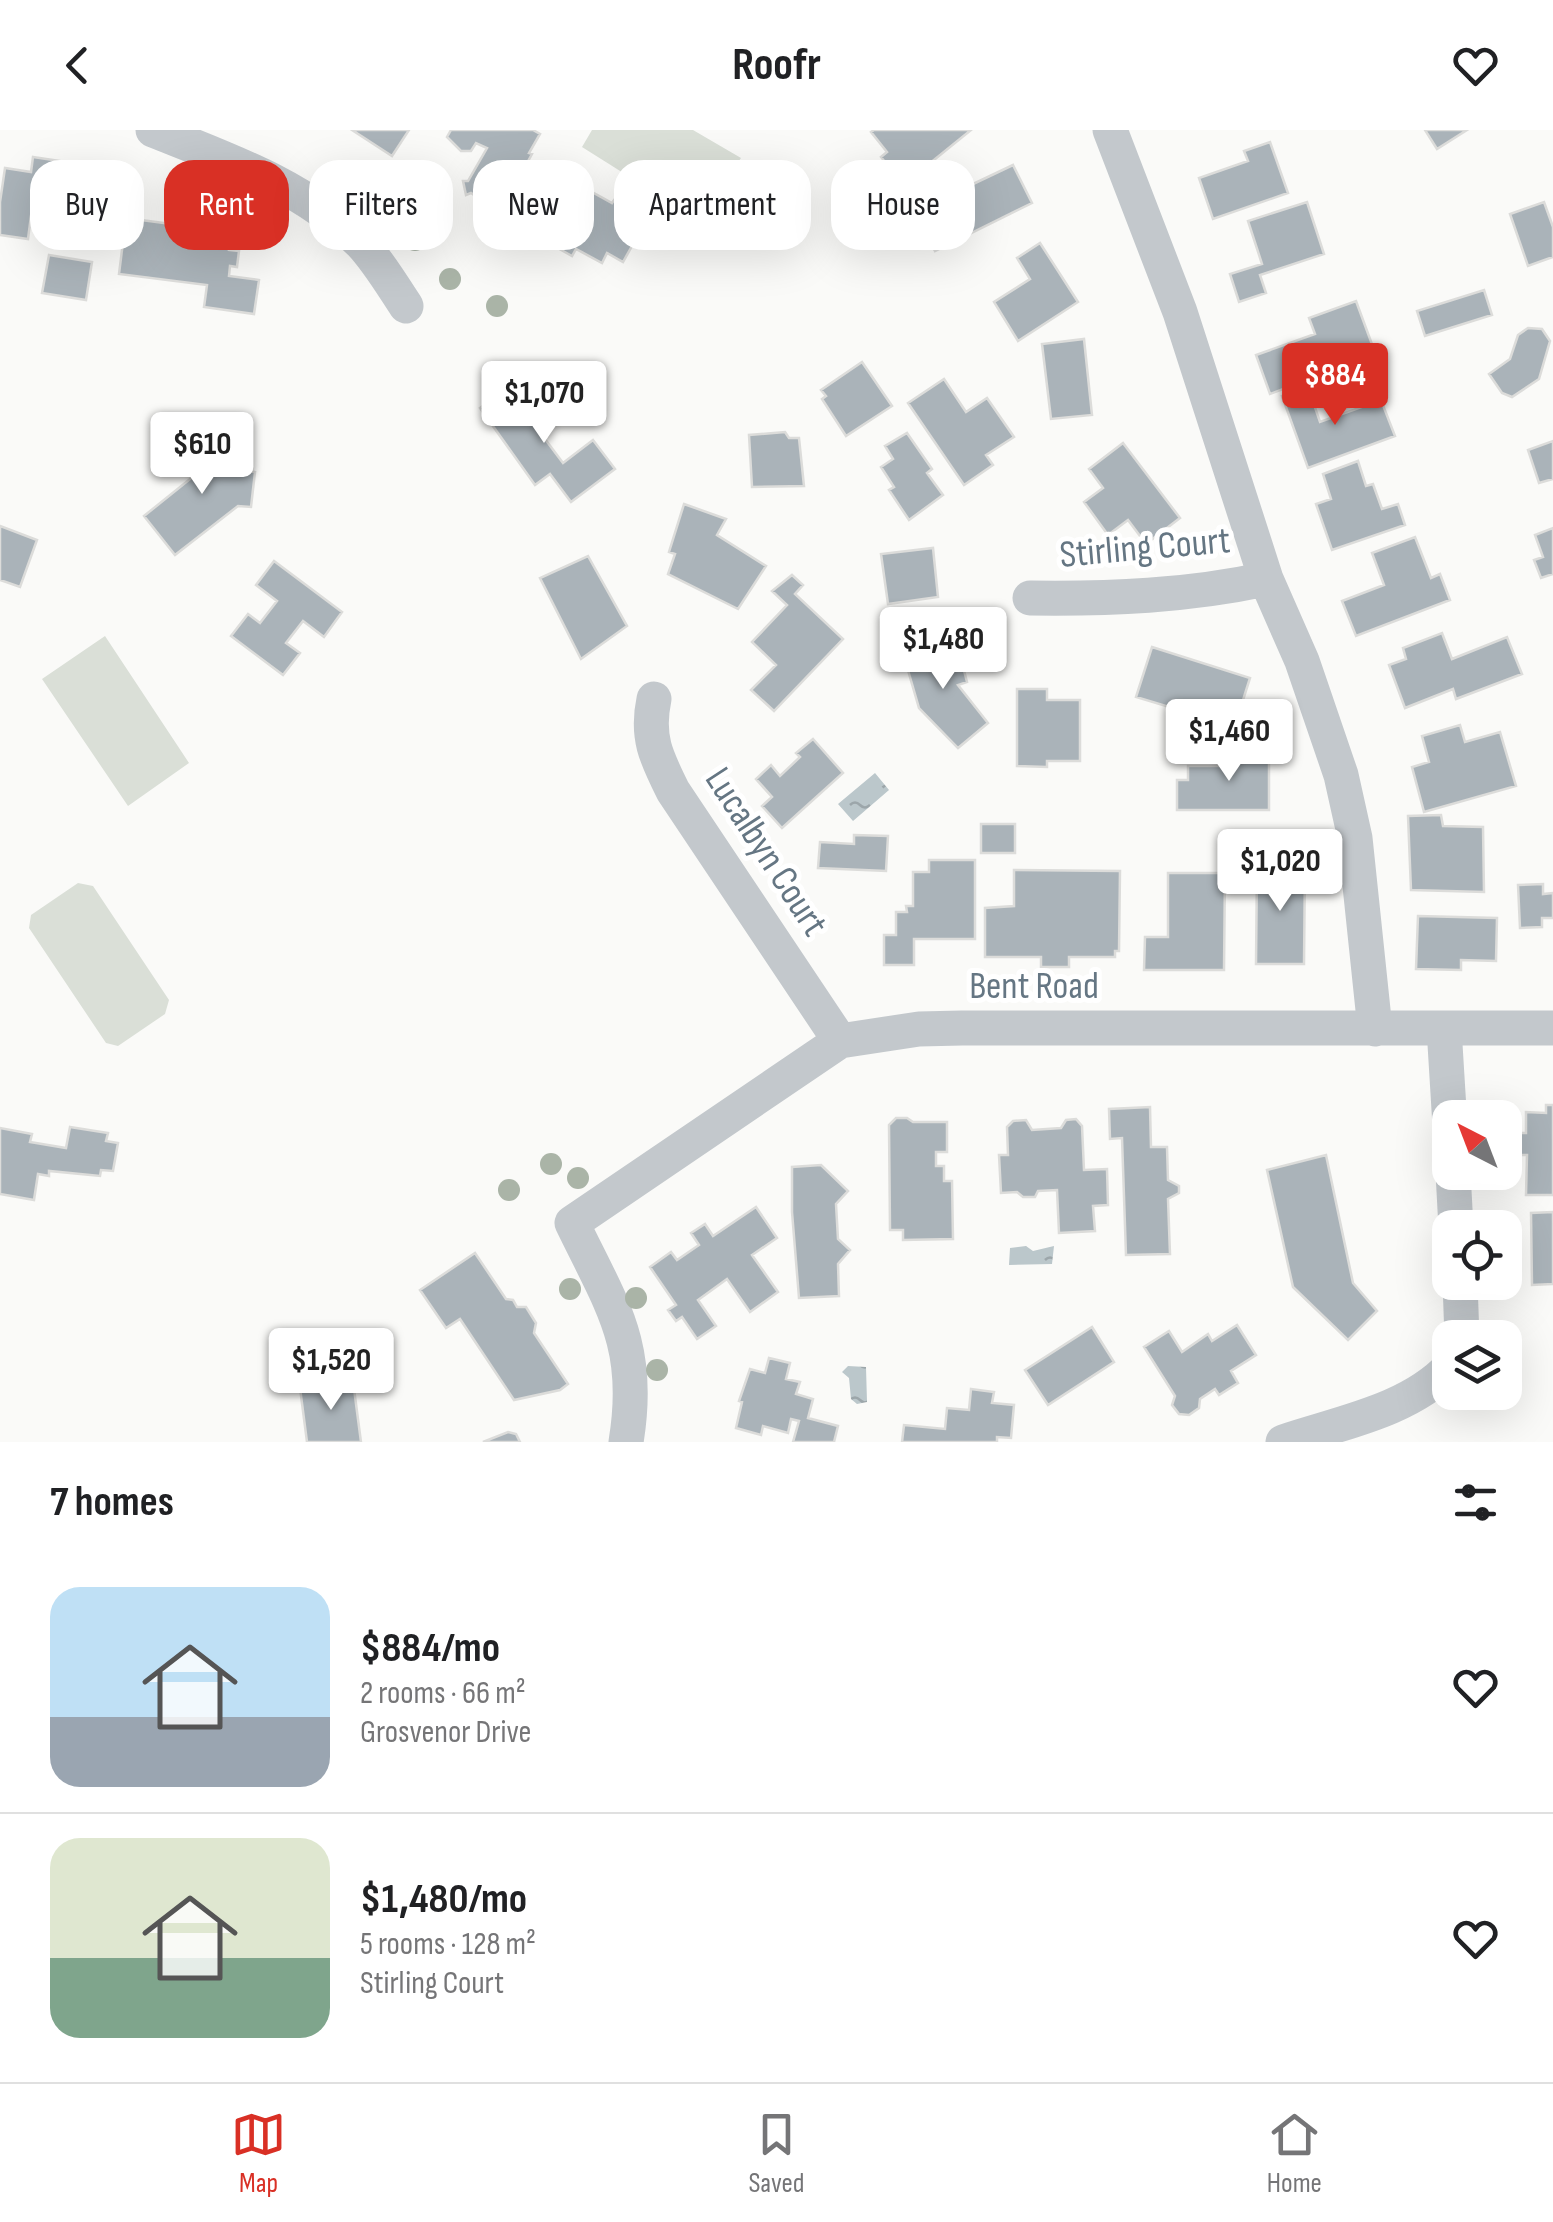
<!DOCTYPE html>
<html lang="en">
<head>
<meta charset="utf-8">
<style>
  body { margin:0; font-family:"Sofia Sans Condensed",sans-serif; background:#f6f6f6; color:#202124; height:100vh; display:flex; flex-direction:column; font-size:38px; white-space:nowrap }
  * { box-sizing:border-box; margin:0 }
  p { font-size:32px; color:#757577 }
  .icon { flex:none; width:55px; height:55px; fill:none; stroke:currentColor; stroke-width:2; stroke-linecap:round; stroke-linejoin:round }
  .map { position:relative; height:1312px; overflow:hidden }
  .drawer { display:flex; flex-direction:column; background:#fff; flex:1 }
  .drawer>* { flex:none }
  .guide { position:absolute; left:30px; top:30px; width:1000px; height:90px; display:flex; gap:20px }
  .needle { width:65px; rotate:318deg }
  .fabs { position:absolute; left:1432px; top:970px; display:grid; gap:20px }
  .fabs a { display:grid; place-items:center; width:90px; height:90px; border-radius:20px; background:#fff; box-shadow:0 10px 40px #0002; font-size:50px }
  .price { position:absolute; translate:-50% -85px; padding:0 22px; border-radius:10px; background:#fff; color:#222; font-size:32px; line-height:65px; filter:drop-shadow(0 2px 5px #0008) }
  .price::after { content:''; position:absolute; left:50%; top:60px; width:30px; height:22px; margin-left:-15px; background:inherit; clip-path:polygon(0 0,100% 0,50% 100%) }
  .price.selected { background:#d93025; color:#fff }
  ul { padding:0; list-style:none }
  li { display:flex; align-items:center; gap:30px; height:250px; padding:0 50px }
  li+li { border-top:2px solid #e0e0e0 }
  li span { display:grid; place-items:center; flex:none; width:280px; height:200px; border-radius:30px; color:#555 }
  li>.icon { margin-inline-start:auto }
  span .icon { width:120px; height:120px; fill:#fffc; stroke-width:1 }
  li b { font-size:42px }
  h2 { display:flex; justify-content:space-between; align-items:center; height:120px; padding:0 50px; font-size:42px }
  .pill { padding:0 35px; border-radius:30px; background:#fff; box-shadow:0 10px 40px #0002; font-size:35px; line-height:90px }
  .pill.selected { background:#d93025; color:#fff }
  header { display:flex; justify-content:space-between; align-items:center; height:130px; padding:0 50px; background:#fff; font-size:45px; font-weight:700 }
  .dock { display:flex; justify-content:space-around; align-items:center; height:140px; border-top:2px solid #e0e0e0; background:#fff; font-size:28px; color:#757577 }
  .dock a { display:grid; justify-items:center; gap:5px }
  .dock .selected { color:#d93025 }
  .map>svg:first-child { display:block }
  .green { fill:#dadfd7 }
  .water { fill:url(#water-ripples) }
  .building { fill:#aab3b9; stroke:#dcdcda; stroke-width:2.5 }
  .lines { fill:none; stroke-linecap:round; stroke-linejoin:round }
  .minor { stroke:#c3c8cc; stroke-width:35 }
  .tree { fill:#aab4a7 }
  .labels { text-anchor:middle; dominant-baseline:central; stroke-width:10; stroke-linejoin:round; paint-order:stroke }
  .street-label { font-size:38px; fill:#657683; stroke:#fff }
</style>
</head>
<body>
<header><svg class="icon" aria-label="back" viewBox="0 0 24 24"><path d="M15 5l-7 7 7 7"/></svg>Roofr<svg class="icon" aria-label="heart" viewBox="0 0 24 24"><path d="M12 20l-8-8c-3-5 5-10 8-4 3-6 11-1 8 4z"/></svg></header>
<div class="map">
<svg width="1553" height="1312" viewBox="0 0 1553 1312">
  <defs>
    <pattern id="water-ripples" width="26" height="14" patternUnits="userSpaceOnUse" patternTransform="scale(2.5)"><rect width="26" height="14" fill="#bbc7cb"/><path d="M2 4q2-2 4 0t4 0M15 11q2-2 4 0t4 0" fill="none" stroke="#9ca6aa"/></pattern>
  </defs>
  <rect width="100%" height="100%" fill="#fafaf8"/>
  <path class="green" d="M592,0H693L741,28L698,90L582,17Z
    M105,506L189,633L128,676L42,549Z
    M78,753L93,756L169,870L165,884L118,916L106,913L29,798L31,785Z"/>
  <path class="water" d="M875,643L889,660L853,691L838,674Z
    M1026,1116L1033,1121L1054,1116L1052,1134L1009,1135L1010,1118Z
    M848,1236L866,1237L867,1272L857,1274L851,1269L849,1248L842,1242Z"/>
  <path class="building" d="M352,0H409L392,26Z
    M451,0H533L540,4L529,23L532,24L516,53L526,59L505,94L475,77L480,69L471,63L466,65L463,51H468L487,18L476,13L471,21H461L447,7Z
    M874,0H971L903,55L881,27L887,22L871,2Z
    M1425,0H1467L1437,19Z
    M1270,12L1288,63L1213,89L1199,48L1248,31L1244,21Z
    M33,27L60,31L58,45L85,48L78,89L70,88L68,91L31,86L28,109L0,105V72L5,38L31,42Z
    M1013,35L1032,73L935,121L914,81L948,64L944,56L966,45L971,55Z
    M556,42L612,73L614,70L626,76L638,68L647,74L650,84L623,132L607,123L602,133L576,119L572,126L515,94L531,67L540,71Z
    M1307,72L1324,124L1260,145L1266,163L1239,172L1230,144L1262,134L1248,91Z
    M1544,72L1553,97V127L1528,136L1510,84Z
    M126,88L232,102L229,120L239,121L237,137L230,136L229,146L259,150L254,184L204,177L207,155L119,144Z
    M1040,113L1078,172L1018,211L994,172L1030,149L1017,128Z
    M49,125L92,132L86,170L42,163Z
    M1484,160L1492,185L1425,206L1417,181Z
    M1356,171L1373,217L1323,235L1320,229L1294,238L1299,253L1270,264L1256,225L1315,204L1309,188Z
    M1528,198L1542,199L1550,211L1539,249L1512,267L1502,263L1489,244L1510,229L1518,205Z
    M1084,209L1092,285L1051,289L1042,214Z
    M862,232L892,276L846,306L822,269L826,266L821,260Z
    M944,249L966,282L987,268L1014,307L986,325L993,335L964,355L908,273Z
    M1308,257L1320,292L1381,270L1395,306L1308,338L1282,266Z
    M531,259L551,286L536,297L563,333L593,310L615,339L571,372L550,344L535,355L480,278L484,275V268L491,262L500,266L508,276Z
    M785,302L789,308H799L804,356L752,357L749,305Z
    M907,303L932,339L927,343L943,365L909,390L889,360L894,357L881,337L893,329L885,316Z
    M213,308L233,311L228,332L234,340L255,342L251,377L238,376L175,425L144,386L195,345L184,332Z
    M1553,311V349L1539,353L1528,320Z
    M1123,313L1180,388L1146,414L1128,390L1108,405L1084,372L1103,358L1089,339Z
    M1358,331L1366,356L1373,354L1382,379L1398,374L1405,395L1332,420L1316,374L1331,369L1323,344Z
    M684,374L726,389L717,405L766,436L738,479L668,444L675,424L669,422Z
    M0,396L37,410L20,457L0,450Z
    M1553,398V444L1541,448L1534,430L1543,427L1535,405Z
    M1415,407L1431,448L1440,444L1450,470L1356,506L1342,471L1384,455L1372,423Z
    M933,418L938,467L888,474L881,424Z
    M588,426L627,496L581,529L540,448Z
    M274,431L342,482L324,507L303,491L286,513L300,523L283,545L231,506L248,484L260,493L277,471L256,455Z
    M792,445L803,455L795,464L843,509L774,581L751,560L776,535L752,512L787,475L772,461Z
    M1442,503L1452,529L1507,507L1522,544L1456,569L1453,559L1405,578L1389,535L1406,529L1403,518Z
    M942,508L948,532L961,529L967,552L958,555L988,593L958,618L919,578L903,523Z
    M1152,517L1250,548L1238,586L1192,572L1189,583L1136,567Z
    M1017,559H1047V570H1080V631H1047V637L1017,636Z
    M1460,595L1465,612L1500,602L1516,656L1424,682L1412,637L1429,632L1422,606Z
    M813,609L843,643L782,698L762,676L772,667L756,649L771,635L780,646L800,627L796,623Z
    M1233,616H1269V680H1177V650H1188V636H1233Z
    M1441,685L1443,696L1483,697L1484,762L1411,760L1408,686Z
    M981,694H1015V723H981Z
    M854,705L888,706L886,741L818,738L820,712L854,714Z
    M929,730H975V809H914V835H884V805H896V782H907L906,776H913V742H929Z
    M1257,734H1305L1304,834H1256Z
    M1014,740L1120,741L1119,821H1115V827H1069V837H1041V827H985V778L1014,776Z
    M1168,743H1225L1224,840H1144L1145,807H1168Z
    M1543,754V764L1553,763V788H1542V797L1520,798L1518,755Z
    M1418,786L1497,788L1496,831L1461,830V840L1416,839Z
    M1546,975H1553V1065H1526L1527,1025H1519V1003H1526V982L1546,983Z
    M1150,977L1151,1017H1167L1168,1050L1179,1056V1063L1168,1069L1170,1124L1126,1125L1122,1008L1110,1009L1109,979Z
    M896,988H907L913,992H947V1022H936V1036H944V1051H952L953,1109L903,1110V1100H890L889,995Z
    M1076,989L1082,996L1084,1040L1107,1039L1108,1075L1093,1076L1095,1101L1059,1103L1057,1060L1038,1061L1035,1067H1023L1017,1062L1001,1063L999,1025H1008L1007,997L1013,991L1026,990L1032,1000L1061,998L1066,990Z
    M70,997L108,1003L106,1011L118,1013L113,1041L101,1040L100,1046L49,1041V1046L38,1044L34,1070L0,1064V998L32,1004L30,1012L66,1018Z
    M1326,1025L1353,1153L1377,1181L1348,1210L1293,1157L1267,1040Z
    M821,1035L848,1061L836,1074L838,1109L850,1120L838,1134L839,1166L799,1168L792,1082V1037Z
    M756,1077L777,1108L752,1125L778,1162L750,1182L727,1149L698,1170L716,1196L697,1209L682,1187L676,1191L668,1180L676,1175L650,1137L671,1122L677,1130L699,1115L691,1103L705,1094L713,1106Z
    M1553,1082V1154L1532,1155L1531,1083Z
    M475,1123L506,1169L513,1170L517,1177H526L536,1193L534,1203L568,1254L560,1260L514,1270L460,1189L446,1198L420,1160Z
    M1237,1195L1256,1225L1231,1241L1238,1253L1219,1265L1215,1259L1200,1269L1199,1278L1189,1285L1179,1284L1172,1275L1175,1266L1144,1217L1169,1201L1182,1222L1208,1204L1212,1211Z
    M1092,1197L1114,1232L1048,1275L1025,1240Z
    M769,1228L790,1233L786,1249L800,1252L796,1264L813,1269L808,1288L838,1296L834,1312H793L799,1291L791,1289L788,1303L763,1296L761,1305L736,1298L742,1272L739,1271L750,1239L765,1243Z
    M353,1251L361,1312H307L300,1258Z
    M971,1259L994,1262L992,1273L1014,1275L1011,1308L997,1307V1312H902L904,1295L945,1299L947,1278L969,1280Z
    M508,1302L516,1304L520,1312H483Z"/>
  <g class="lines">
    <path class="minor" d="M153,0C228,30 302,55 361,113C378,131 392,155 406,176
      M1110,0L1180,182L1266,449L1302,531L1341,645L1355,708L1375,899
      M1030,468C1110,469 1187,466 1266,449
      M654,569C646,607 656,627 673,661L840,911
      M1444,898L1450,996
      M1453,1042L1456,1098
      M1460,1152L1462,1208
      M626,1312C642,1215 612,1176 572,1093L840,911L919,899L962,898H1553
      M1283,1312C1339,1293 1409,1281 1450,1237"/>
  </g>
  <g class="tree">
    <circle cx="415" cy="110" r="11"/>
    <circle cx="450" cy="149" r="11"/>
    <circle cx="497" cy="176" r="11"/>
    <circle cx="551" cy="1034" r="11"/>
    <circle cx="578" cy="1048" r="11"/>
    <circle cx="509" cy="1060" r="11"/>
    <circle cx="570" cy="1159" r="11"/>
    <circle cx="636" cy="1168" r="11"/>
    <circle cx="657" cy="1240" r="11"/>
  </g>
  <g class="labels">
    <g class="street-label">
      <text transform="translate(1145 418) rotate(-5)">Stirling Court</text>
      <text transform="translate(766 722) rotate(57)">Lucalbyn Court</text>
      <text x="1034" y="856">Bent Road</text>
    </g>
  </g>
</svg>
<div class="fabs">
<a><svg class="needle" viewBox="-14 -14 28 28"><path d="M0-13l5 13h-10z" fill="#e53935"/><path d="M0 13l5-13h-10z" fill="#757577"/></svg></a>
<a><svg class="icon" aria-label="locate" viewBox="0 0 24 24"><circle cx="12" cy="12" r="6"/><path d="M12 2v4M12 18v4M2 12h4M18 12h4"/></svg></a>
<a><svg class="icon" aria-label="layers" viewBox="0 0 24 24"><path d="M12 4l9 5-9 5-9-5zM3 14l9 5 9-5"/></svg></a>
</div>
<b class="price selected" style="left:1335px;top:298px">$884</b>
<b class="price" style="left:544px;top:316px">$1,070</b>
<b class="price" style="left:202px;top:367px">$610</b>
<b class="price" style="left:943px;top:562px">$1,480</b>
<b class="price" style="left:1229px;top:654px">$1,460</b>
<b class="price" style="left:1280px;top:784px">$1,020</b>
<b class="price" style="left:331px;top:1283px">$1,520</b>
<div class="guide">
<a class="pill">Buy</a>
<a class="pill selected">Rent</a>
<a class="pill">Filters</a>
<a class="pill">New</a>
<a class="pill">Apartment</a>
<a class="pill">House</a>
</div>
</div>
<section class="drawer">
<h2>7 homes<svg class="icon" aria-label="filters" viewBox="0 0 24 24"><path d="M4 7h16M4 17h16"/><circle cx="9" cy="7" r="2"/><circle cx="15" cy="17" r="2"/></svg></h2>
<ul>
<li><span style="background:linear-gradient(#bfe0f5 65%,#9aa5b1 0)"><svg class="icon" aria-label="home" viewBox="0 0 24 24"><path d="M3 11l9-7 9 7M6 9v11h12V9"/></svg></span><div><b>$884/mo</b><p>2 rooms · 66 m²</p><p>Grosvenor Drive</p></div><svg class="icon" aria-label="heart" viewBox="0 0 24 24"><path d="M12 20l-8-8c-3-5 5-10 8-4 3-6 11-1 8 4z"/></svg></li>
<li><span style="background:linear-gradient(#dfe7d0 60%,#7fa58c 0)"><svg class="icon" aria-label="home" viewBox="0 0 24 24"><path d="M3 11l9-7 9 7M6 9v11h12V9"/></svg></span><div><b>$1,480/mo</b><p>5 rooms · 128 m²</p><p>Stirling Court</p></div><svg class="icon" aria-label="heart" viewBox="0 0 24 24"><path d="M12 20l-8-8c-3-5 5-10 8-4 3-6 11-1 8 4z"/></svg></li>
</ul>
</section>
<nav class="dock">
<a class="selected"><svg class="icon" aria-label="map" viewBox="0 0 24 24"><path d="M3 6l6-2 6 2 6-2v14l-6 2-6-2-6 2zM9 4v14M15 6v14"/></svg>Map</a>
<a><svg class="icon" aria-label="saved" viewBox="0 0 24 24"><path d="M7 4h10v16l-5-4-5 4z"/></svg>Saved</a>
<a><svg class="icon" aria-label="home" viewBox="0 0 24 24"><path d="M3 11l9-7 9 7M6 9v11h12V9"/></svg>Home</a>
</nav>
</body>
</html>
